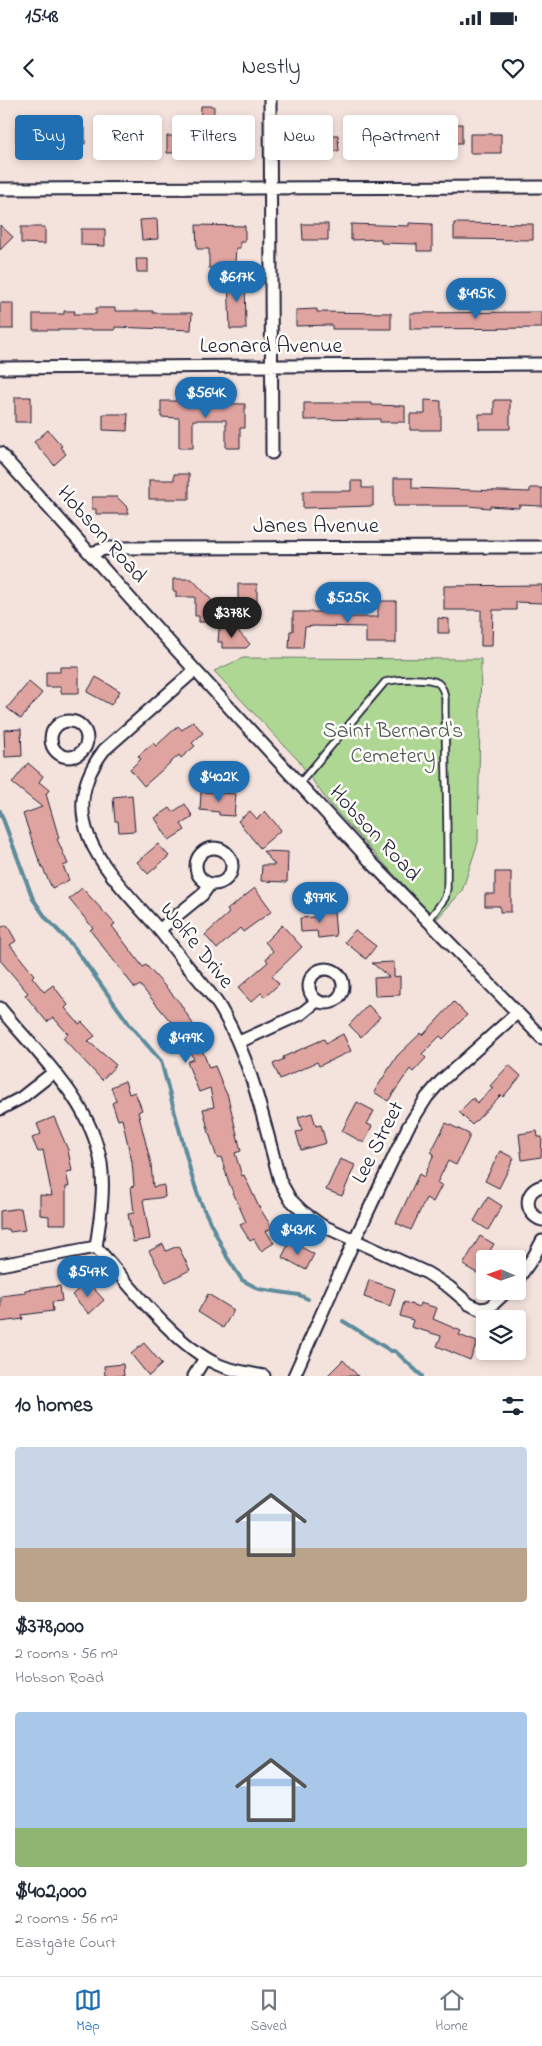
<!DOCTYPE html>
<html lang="en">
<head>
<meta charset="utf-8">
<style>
  body { margin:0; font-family:"Indie Flower",sans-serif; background:#f6f6f7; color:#1f2937; height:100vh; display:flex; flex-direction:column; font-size:19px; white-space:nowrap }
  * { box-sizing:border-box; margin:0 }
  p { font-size:16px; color:#747a83 }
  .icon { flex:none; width:28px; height:28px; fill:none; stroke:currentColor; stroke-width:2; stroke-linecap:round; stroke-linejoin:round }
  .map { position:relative; height:1276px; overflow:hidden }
  .sheet { display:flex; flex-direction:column; background:#fff; flex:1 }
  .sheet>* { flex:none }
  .banner { position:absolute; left:15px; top:15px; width:512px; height:45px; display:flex; gap:10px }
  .needle { width:32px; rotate:272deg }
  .tools { position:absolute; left:476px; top:1150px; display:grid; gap:10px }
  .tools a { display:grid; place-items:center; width:50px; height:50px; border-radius:5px; background:#fff; box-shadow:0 2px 8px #0003; font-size:25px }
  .price { position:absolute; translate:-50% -42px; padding:0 11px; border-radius:18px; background:#1f6fb2; color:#fff; font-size:16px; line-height:32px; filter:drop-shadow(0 1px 2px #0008) }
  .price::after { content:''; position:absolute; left:50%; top:30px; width:15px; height:11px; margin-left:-8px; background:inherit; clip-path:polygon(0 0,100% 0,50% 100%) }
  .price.selected { background:#222; color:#fff }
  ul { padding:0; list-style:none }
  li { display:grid; align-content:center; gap:10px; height:265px; padding:0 15px }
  li span { display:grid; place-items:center; height:155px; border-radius:5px; color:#555 }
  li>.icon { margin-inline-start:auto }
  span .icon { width:90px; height:90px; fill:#fffc; stroke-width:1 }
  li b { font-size:21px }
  h2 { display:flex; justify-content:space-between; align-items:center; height:60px; padding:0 15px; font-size:21px }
  .pill { padding:0 18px; border-radius:5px; background:#fff; box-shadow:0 2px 8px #0003; font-size:18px; line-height:45px }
  .pill.selected { background:#1f6fb2; color:#fff }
  .status { display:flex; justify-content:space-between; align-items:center; height:35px; padding:0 25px; background:#fff; direction:ltr }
  .status svg { height:14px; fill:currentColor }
  header { display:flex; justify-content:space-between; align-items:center; height:65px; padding:0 15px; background:#fff; font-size:22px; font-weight:600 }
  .dock { display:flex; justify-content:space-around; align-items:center; height:70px; border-top:1px solid #e0e1e3; background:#fff; font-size:14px; color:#747a83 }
  .dock a { display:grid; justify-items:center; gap:2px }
  .dock .selected { color:#1f6fb2 }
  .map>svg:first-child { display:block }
  .green { fill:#aed794; stroke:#687c68 }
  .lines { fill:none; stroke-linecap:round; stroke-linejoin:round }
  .stream { stroke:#5c8c9c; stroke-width:4 }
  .building { fill:#dfa49f; stroke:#22223b }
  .lane-casing { stroke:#22223b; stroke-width:9 }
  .street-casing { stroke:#22223b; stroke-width:15 }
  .lane { stroke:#fdfcf7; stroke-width:5.5 }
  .street { stroke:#fdfcf7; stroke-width:11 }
  .labels { text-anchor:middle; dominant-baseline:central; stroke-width:5; stroke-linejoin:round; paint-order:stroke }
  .street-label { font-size:22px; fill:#22223b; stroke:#fdfcf7 }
  .park-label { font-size:22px; fill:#4c5856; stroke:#fdfcf7 }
</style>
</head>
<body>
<div class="status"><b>15:48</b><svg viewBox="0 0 49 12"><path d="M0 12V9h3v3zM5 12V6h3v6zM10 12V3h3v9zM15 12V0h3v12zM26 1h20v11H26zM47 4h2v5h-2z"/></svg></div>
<header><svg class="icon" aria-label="back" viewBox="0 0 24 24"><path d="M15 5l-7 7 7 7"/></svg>Nestly<svg class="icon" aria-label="heart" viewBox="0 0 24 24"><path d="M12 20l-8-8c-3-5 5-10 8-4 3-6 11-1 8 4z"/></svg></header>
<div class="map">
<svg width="542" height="1276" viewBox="0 0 542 1276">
  <rect width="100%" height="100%" fill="#f4e2dd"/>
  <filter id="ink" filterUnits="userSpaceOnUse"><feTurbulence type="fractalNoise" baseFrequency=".02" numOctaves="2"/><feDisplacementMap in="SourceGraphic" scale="10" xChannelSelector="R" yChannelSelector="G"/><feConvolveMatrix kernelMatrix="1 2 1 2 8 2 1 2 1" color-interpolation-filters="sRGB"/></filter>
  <g filter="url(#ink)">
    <path class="green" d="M243,558L481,559L478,742L462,791L436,820L331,706L298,660L214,571Z"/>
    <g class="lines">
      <path class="stream" d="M0,711L33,799L46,818L74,847L129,924L161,961L192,1077L200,1101L227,1157L242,1180L259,1189L299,1195L308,1199
        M343,1221L391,1251H395L422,1276"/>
    </g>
    <path class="building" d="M201,6H214L213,35L226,36V52L167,53V36H200Z
      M371,24H398V37L431,38V25L462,24V43H431V53L383,52V38H371Z
      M16,26H41V28H85V44L16,42Z
      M470,34H501V53H470Z
      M317,35H338L339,51H317Z
      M111,36L136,37V53H111Z
      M157,119L158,139L142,140L140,120Z
      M409,123L432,124V151H417V144L381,143V139L351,140V124L409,126Z
      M454,123L533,124V140L454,139Z
      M302,124H328V140H303Z
      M0,125L13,137L0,150Z
      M196,125L245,126V142H240V148H236L234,176L223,175L224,168H209V149H197Z
      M21,127H45V144L21,143Z
      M81,129H105V146L81,145Z
      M136,159H148V172H137Z
      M228,178H245L246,229H230Z
      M0,203H13V229H0Z
      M96,208H115V211H153V213H192L191,230L115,227V230H33V214H64V211H75L74,214H96Z
      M317,209V212L391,213V229H332V225L296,226V210Z
      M542,212V228L410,229V213Z
      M15,297H31V322H15Z
      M425,300L441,301V330H410V314H425Z
      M494,300H510V329H479V314H494Z
      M161,301H185V303L245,304V328H240V348H226V320H193V348H179V318L161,317Z
      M304,303H372V305L405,306V322H380V319L304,320Z
      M103,314H128L127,331L103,330Z
      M48,330L62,346L60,347L66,354L54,365L34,342Z
      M174,374H189V399H149V380H174Z
      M394,378H412V388L530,392V388H542V406L519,405V408L490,406V408L468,406H394Z
      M351,381H362V388H373V406L303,408V391H351Z
      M92,397H117L127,407L128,414H96V409H92Z
      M173,479H192L227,517L222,522H199V516H195V497H176V491H173Z
      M238,484H257V506H238Z
      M542,485V503L516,502V510H493L492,546H481V510H444V486Z
      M378,501H396V543H366V527L314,526L305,527L303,548H289L290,531H293V512H324V509L349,510V517H378Z
      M438,518L449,519V533H438Z
      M219,529H236L250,544L246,548H222V542H218Z
      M60,567H79V593H61V587H46V572H60Z
      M96,577L120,591L111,605L87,592Z
      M29,582L42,593L21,619L7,608Z
      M193,621L203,633L192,643L195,646L181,658L179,655L144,686L130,669L141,659L138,656L153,643L156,646L178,626L182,630Z
      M21,629L22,656L5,657L4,630Z
      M28,663L43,676L39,682L49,690L46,694L59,738L57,739L68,764L63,766L69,780L52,788L38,758L23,714L42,707L12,683Z
      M201,692L236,694L234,716L219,715V712L200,710Z
      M132,695L135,731L119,732L118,721H115L113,697Z
      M185,704L193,717L181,724L185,730L169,740L155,718L170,708L173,712Z
      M250,711L257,719L265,711L281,730L260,748L238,721Z
      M158,744L169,756L148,774L137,762Z
      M263,751L288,752L287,782L261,781L262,765H275Z
      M495,772H511V812H500V806H485V794H495Z
      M82,788L115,824L112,826L143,867L146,865L180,903L202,939L199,941L209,968L215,966L226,993H227L241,1051L235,1053L242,1076L244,1075L258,1105L272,1128L266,1131L274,1143L261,1151L254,1139L250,1141L240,1125L246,1122L229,1083L221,1057L217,1058L209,1033L203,1009L214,1007L210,988L199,992L187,962L194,959L171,922L140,885L135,888L90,830L93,828L69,799Z
      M255,788L272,811L243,832L240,828L217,849L205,835L229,813L227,810Z
      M334,811L336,836L318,838L317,831L301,832L300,818L316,817V812Z
      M7,825L16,841L10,845L34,875L32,877L44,892L53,885L68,905L65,908L79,924L82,922L95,936L88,941L116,965L102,980L63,938L68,934L53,917L47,922L25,895L28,893L0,860V828Z
      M282,825L302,847L272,876L279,884L265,897L261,893L251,902L238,888L268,862L266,859L273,851L265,842Z
      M355,830L376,846L366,859L345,842Z
      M394,862V877L400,876V895L375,896L374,878L389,877L372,863Z
      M454,902L467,915L443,939L440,936L422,954L426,958L413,972L410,969L388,1001L374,992L397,956L421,933L423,935Z
      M368,905L380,917L361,937L349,925Z
      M343,934L351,951L319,966L317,962L280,979L273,964L284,959L283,957L324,939L326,943Z
      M509,965L521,976L503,997L501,995L472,1025L459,1012L473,998L477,1003L493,988L490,986Z
      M125,981L129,994L135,992L142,1010L138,1012L151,1064L153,1087L164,1085L165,1097L143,1100L150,1139L133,1142L128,1114L134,1113L131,1087L134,1086L132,1062L122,1019L118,1020L112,1003L116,1001L111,987Z
      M357,1002L374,1011L367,1024L372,1026L364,1043L342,1031Z
      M312,1013L316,1026L321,1025L326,1043L301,1050L296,1032L302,1031L298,1017Z
      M54,1017L68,1050L72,1071L66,1072L69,1086L66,1087V1124H49V1116L40,1115V1095L52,1096L43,1050L38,1052L32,1038L41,1034L37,1024Z
      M446,1023L469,1034V1038L456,1065L448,1061L437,1083L442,1085L433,1102L426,1098L411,1130L396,1123L419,1074L424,1077L434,1054L431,1052Z
      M537,1031L538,1037H542L541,1057L522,1060L519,1034Z
      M500,1051L514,1058L499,1088L485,1081Z
      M340,1059L355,1065L342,1096L326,1090Z
      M488,1097L502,1106L488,1130L474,1121Z
      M21,1108L25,1130L10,1132L9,1129L0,1130V1111Z
      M480,1136L494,1144L485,1159V1171L482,1176L463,1165Z
      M290,1141L314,1154L306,1170L282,1157Z
      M163,1144L166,1151L178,1146L190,1170L166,1182L149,1151Z
      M369,1180L395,1189L390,1206L364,1197Z
      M87,1181L104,1200L89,1214L72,1195Z
      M60,1186L62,1201L52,1202L53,1211L22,1215L23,1219L0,1222L1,1196L25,1193V1190Z
      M208,1194L234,1210L223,1228L198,1212Z
      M404,1202L419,1207L420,1203L437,1208L433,1219L461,1231L459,1235L477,1242L470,1260L437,1246L441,1236L411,1227L413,1220L400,1216Z
      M144,1243L162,1264L149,1276L131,1254Z
      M343,1260L358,1276H327Z
      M123,1264L124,1276H105L104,1266Z"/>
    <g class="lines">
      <g class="lane-casing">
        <path id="lane" d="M300,683L385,582C396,579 429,577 438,583C443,587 444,592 445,598C445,662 448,725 447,789L445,798L428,821"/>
      </g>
      <g class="street-casing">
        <path id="street" d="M270,0L272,353
          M0,89L542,87
          M0,268L542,264
          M0,353L161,533L370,761L542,938
          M90,453L109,448L542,447
          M195,570L104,650C50,721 110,774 156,826C167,839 177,853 188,867C200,881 212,894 221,909C252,961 264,1023 280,1081L290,1099L302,1111L321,1125L427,1173L449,1187L469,1204L479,1209L489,1208L507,1191
          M51 639a18 18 0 1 1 36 0a18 18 0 1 1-36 0Z
          M196 766a18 18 0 1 1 36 0a18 18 0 1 1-36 0Z
          M159,830L202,795L210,784
          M309 886a17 17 0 1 1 34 0a17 17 0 1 1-34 0Z
          M0,908C38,955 91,1001 101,1063C105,1091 100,1119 96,1147C129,1184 174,1245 219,1265C233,1271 250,1273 264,1276
          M239,942L301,914L317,901
          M0,1009L21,998L54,972
          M542,1086C523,1091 524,1114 542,1120
          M0,1165L96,1147
          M518,1179L534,1156L542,1141
          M194,1276L205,1258
          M294,1276L354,1141L408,1027L427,997L441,981L517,913"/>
      </g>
      <use href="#lane" class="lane"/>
      <use href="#street" class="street"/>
    </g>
  </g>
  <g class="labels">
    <g class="street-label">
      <text x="271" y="247">Leonard Avenue</text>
      <text x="316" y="427">Janes Avenue</text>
      <text transform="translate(101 435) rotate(48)">Hobson Road</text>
      <text transform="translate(374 734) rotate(47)">Hobson Road</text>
      <text transform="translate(196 846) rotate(51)">Wolfe Drive</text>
      <text transform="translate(379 1043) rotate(-63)">Lee Street</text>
    </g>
    <g class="park-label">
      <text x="393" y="632">Saint Bernard's<tspan x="393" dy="25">Cemetery</tspan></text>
    </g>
  </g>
</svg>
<div class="tools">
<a><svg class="needle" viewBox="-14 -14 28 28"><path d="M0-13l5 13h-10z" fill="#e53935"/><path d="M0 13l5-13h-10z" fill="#747a83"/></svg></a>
<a><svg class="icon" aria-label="layers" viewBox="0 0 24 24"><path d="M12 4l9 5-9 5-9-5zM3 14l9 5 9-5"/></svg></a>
</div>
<b class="price" style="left:237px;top:203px">$617K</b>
<b class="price" style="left:476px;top:220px">$495K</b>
<b class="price" style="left:206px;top:319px">$564K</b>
<b class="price" style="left:348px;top:524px">$525K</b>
<b class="price selected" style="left:232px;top:539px">$378K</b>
<b class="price" style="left:219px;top:703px">$402K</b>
<b class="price" style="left:320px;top:824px">$979K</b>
<b class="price" style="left:186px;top:964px">$479K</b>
<b class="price" style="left:298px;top:1156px">$431K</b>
<b class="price" style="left:88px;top:1198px">$547K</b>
<div class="banner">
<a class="pill selected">Buy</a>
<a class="pill">Rent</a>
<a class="pill">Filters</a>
<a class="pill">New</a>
<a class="pill">Apartment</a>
</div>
</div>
<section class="sheet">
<h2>10 homes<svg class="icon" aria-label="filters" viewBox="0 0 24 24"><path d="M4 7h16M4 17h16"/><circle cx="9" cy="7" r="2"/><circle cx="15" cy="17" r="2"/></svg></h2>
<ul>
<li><span style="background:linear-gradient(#c9d6e8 65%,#b9a48a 0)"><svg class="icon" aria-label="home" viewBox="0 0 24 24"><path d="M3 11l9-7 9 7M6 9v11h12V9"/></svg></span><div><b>$378,000</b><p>2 rooms · 56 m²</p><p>Hobson Road</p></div></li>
<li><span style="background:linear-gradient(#a9c7e8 75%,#8fb573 0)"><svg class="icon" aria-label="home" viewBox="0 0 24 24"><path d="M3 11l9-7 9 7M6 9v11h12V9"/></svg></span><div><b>$402,000</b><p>2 rooms · 56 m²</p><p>Eastgate Court</p></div></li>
</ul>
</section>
<nav class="dock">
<a class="selected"><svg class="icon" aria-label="map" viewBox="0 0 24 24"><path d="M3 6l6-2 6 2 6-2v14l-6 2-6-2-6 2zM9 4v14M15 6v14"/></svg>Map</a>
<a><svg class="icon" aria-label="saved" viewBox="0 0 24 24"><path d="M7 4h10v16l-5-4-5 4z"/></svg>Saved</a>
<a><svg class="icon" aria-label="home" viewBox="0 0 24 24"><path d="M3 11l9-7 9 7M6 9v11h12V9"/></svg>Home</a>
</nav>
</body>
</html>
